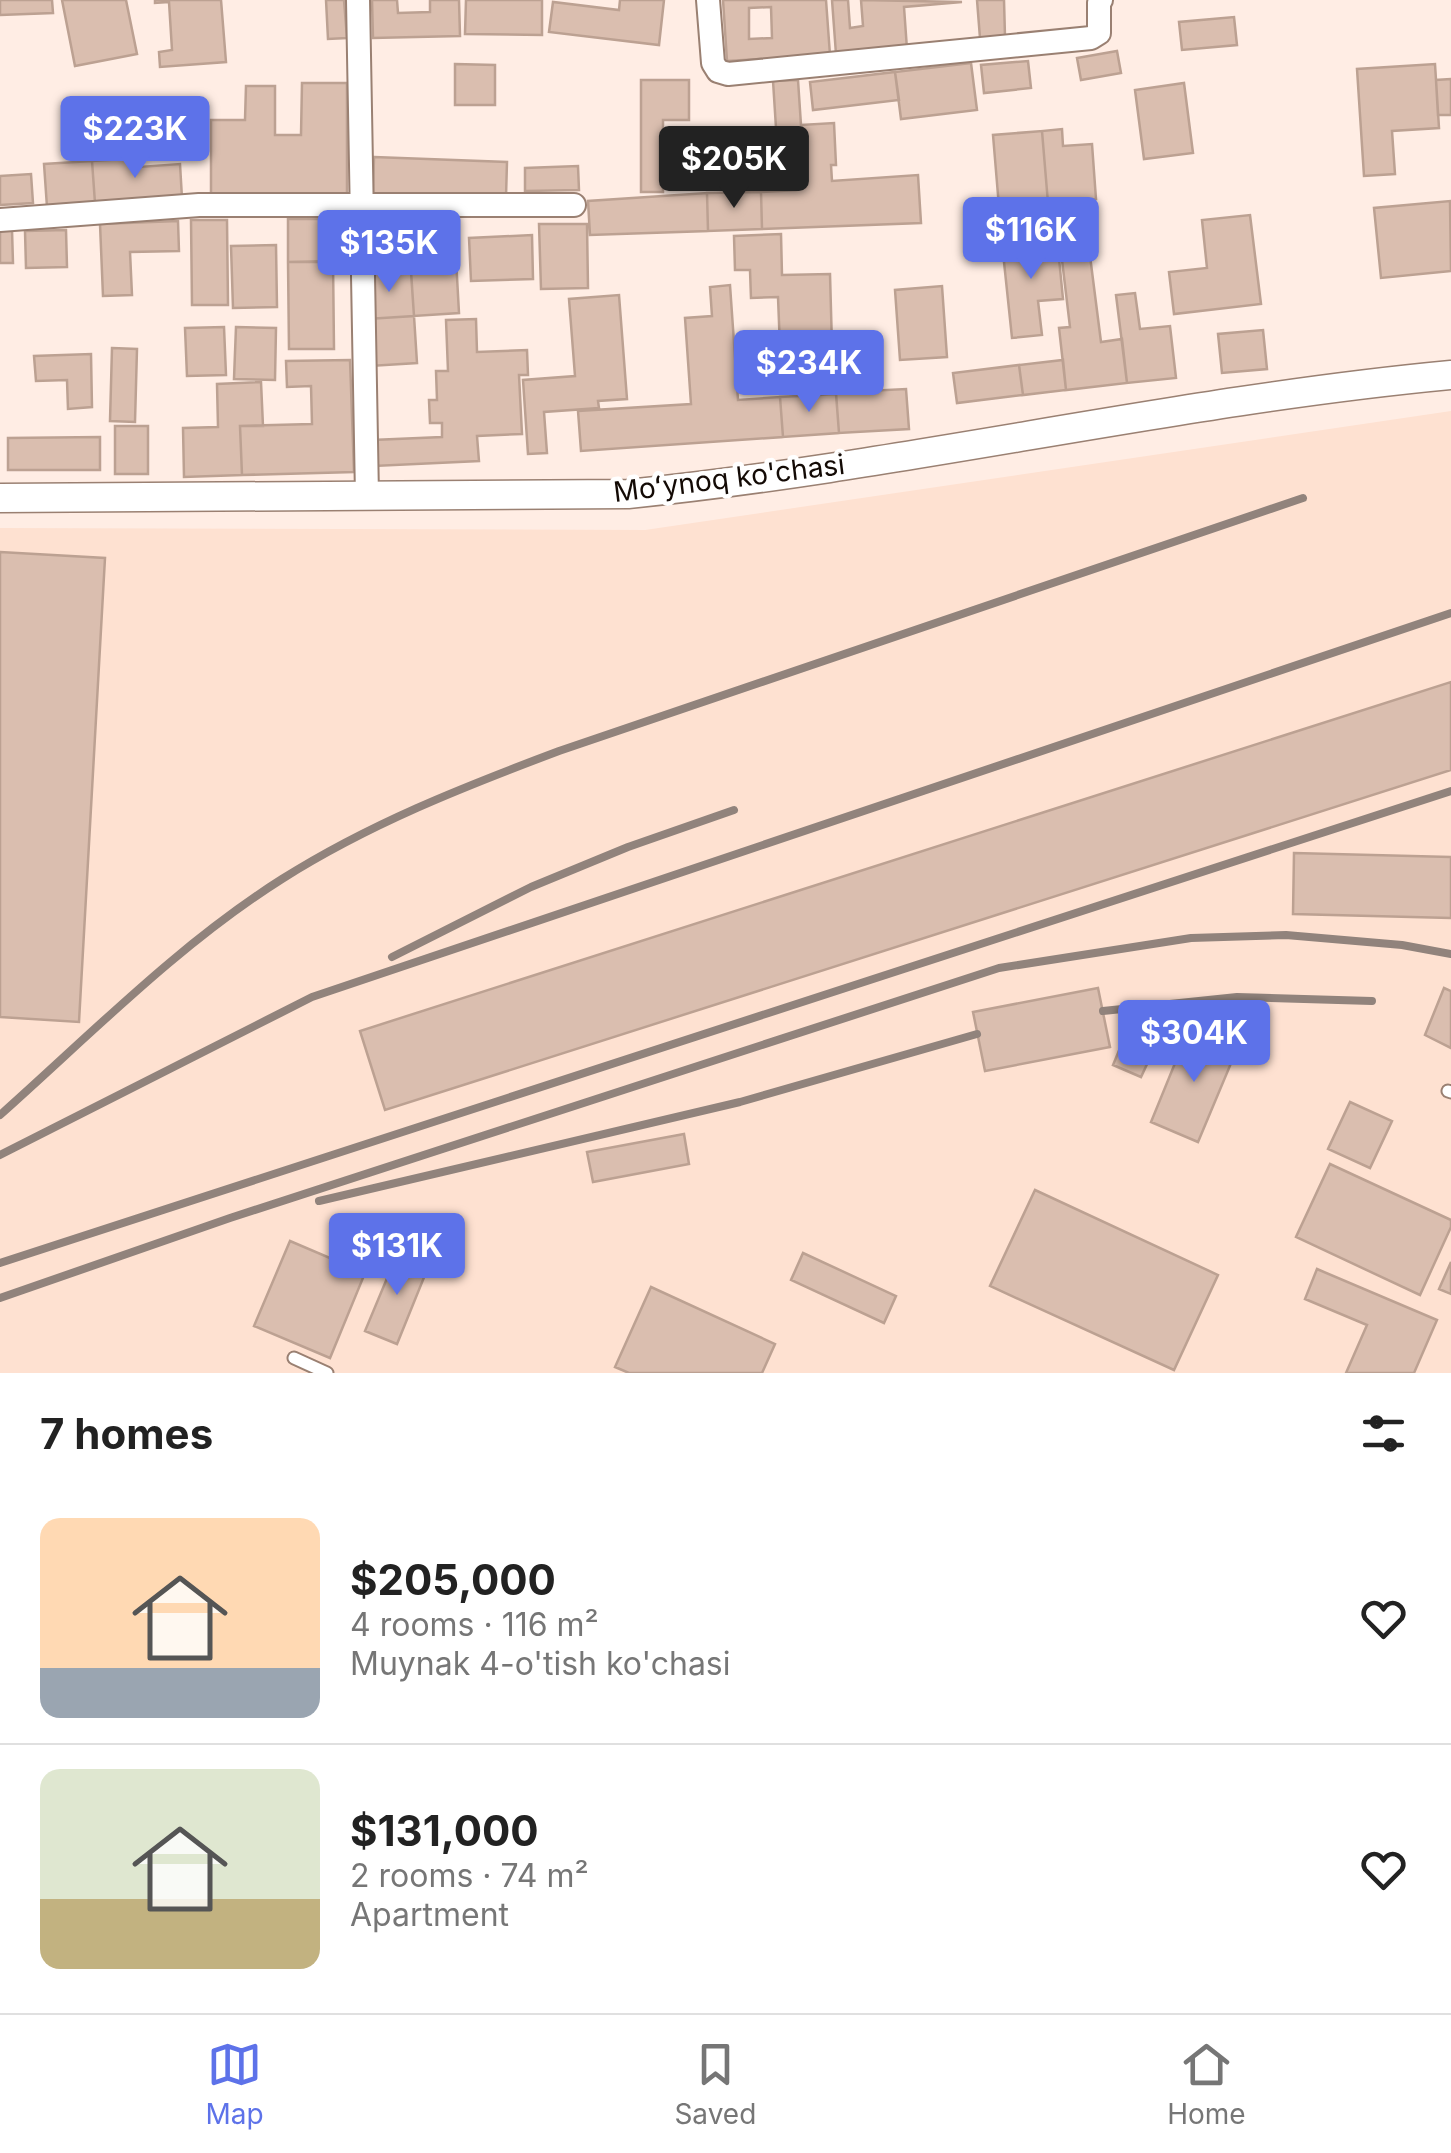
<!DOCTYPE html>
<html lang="en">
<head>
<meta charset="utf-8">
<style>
  body { margin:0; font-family:Inter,sans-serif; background:#f6f6f6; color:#222; height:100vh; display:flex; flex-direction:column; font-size:38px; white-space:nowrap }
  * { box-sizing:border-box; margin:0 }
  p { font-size:32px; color:#767676 }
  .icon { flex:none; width:55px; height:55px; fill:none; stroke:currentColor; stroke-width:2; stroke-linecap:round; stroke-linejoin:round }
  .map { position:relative; height:1373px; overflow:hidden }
  .drawer { display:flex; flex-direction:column; background:#fff; flex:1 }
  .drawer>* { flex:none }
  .price { position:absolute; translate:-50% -85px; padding:0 22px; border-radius:10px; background:#5d72e9; color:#fff; font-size:32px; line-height:65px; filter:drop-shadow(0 2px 5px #0008) }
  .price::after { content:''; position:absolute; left:50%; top:60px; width:30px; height:22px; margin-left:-15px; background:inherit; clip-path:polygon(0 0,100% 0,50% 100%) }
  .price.active { background:#222; color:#fff }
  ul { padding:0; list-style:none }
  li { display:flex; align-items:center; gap:30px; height:250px; padding:0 40px }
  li+li { border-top:2px solid #e0e0e0 }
  li span { display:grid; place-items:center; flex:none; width:280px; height:200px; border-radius:20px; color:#555 }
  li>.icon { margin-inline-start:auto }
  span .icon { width:120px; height:120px; fill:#fffc; stroke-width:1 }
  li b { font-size:42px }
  h2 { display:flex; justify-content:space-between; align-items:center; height:120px; padding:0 40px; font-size:42px }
  .dock { display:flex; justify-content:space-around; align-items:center; height:140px; border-top:2px solid #e0e0e0; background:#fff; font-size:28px; color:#767676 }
  .dock a { display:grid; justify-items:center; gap:5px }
  .dock .active { color:#5d72e9 }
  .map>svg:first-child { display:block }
  .built { fill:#fee1d1 }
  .building { fill:#dabeaf; stroke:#bca192; stroke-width:2.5; fill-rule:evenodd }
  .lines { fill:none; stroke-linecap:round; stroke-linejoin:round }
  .service-casing { stroke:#9a8072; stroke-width:15 }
  .minor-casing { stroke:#9a8072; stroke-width:26 }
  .tertiary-casing { stroke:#9a8072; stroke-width:31 }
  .service { stroke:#fff; stroke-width:11 }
  .minor { stroke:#fff; stroke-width:22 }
  .tertiary { stroke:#fff; stroke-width:28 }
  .rail { stroke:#91837c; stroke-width:8 }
  .labels { text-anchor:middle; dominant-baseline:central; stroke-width:9; stroke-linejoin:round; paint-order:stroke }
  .street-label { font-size:28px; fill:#130a05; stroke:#fff }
</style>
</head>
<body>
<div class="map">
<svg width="1451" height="1373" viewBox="0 0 1451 1373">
  <rect width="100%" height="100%" fill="#ffede4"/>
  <path class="built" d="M1451,411V1373H0V528L645,530Z"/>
  <path class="building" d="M0,0H52L53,13L0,15Z
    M62,0H126L137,54L75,66Z
    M155,0H221L226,62L160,67L159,52L172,50L169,2L155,3Z
    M326,0H344L347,38L328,39Z
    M372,0H397L398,13L430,12V0H459L460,36L373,38Z
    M466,0H542V35L465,34Z
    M620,0H664L659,45L549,32L553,2L619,10Z
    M723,0H826L830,55L727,61ZM771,7L772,38L749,39V8Z
    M832,0H848L850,28L863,26L861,0L962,2L904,7L907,49L836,54Z
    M977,0H1004L1005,37L980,38Z
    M1234,17L1237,45L1182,50L1179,22Z
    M1117,51L1121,73L1081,80L1077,58Z
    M1028,61L1031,88L984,93L981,65Z
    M971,63L977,110L901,119L895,72Z
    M455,64L495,65V105H455Z
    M1435,64L1439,128L1392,131L1395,174L1364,176L1357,69Z
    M895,72L899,100L813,110L810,82Z
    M1451,79V115H1438L1436,80Z
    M641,80H689V120H663V192H641Z
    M798,80L801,125L834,123L836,165H831L832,181L918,175L921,223L762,229L761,192L796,190L794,158L778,159L773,81Z
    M302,83H347V202L211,201V120H245L246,86H275V135H301Z
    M1184,83L1193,153L1144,159L1135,90Z
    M1062,129L1063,146L1092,144L1096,199L1048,203L1042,131Z
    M1042,131L1048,203L999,207L993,135Z
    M374,157L507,162L506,197L373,193Z
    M139,158L140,167L180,164L182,198L95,203L92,161Z
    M92,161L95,203L47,207L44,164Z
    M578,166L579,190L525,191V168Z
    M31,174L33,203L0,205V176Z
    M761,192L762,229L708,231L707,193Z
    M707,193L708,231L590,235L588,201Z
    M1450,201L1451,271L1381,278L1374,208Z
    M1250,215L1261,304L1174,314L1169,272L1207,268L1202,220Z
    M288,219H345L346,262H288Z
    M191,220H227L228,305H192Z
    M178,221L179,251L130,252L132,295L103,296L100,224Z
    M539,224H587L588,288L541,289Z
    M0,230H12L13,263H0Z
    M66,230L67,267L26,268L25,231Z
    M781,234L782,275L830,274L832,346L780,348L778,297L751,298L750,270H735L734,236Z
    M532,235L533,279L471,281L469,238Z
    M1057,238L1063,299L1038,301L1042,335L1012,338L1002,243Z
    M455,241L459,313L414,316L409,243Z
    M276,245L277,307L233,308L231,246Z
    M1090,256L1101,342L1122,339L1127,383L1066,390L1059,328L1070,327L1062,260Z
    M333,261L334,349H289L288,262Z
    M411,271L414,316L367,319L365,274Z
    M730,285L738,400L780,397L783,437L581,451L578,411L691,404L685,318L712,316L710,287Z
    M942,286L947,357L900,360L895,290Z
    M1135,293L1140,329L1170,326L1176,378L1127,383L1116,295Z
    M619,295L627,399L598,401L599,408L544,412L547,453L528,454L523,380L575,376L569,299Z
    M414,316L417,363L370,366L367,319Z
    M476,319L477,352L527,350L528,375H519L522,434L477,436L479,461L374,466L373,440L442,437V423H430L429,400H437L436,371H448L446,320Z
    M224,327L226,375L187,376L185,328Z
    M236,327L276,328L275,380L234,379Z
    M1263,330L1267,369L1222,373L1218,334Z
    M112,348L137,349L135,422L110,421Z
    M91,354L92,407L68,409L67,380L36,381L34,356Z
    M350,360L354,472L242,475L240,426L312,424L311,386L287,387L286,361Z
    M1063,360L1066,390L1023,395L1019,365Z
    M865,364L867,391L906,389L909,429L839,433L834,366Z
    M1019,365L1023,395L957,403L953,373Z
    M261,382L263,426H240L242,475L184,477L183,428L218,427L217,384Z
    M836,394L839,433L783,437L780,397Z
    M115,426H148V474H115Z
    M100,437V470H8V438Z
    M0,552L105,558L79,1022L0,1017Z
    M1451,682V770L385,1110L360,1031Z
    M1294,853L1451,857V918L1293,914Z
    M1098,988L1110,1047L985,1071L973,1012Z
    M1444,988L1451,991V1048L1425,1035Z
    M1211,1014L1246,1028L1237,1049L1202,1035Z
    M1189,1029L1237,1049L1198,1142L1151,1122Z
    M1125,1036L1154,1049L1141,1077L1113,1065Z
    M1350,1102L1392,1121L1370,1168L1328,1149Z
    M684,1134L689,1164L593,1182L587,1152Z
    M1330,1164L1451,1220V1227L1420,1295L1296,1237Z
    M1035,1190L1218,1275L1174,1370L990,1286Z
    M290,1241L365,1273L330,1358L254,1326Z
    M398,1252L429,1265L397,1344L365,1331Z
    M803,1253L896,1296L884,1323L791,1280Z
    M1451,1262V1294L1439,1289Z
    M1317,1269L1437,1320L1414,1373H1346L1367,1325L1305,1299Z
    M651,1287L775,1344L762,1373H629L615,1367Z"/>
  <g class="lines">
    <g class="service-casing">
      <path id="service" d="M1448,1091L1451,1092
        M294,1358L327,1373"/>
    </g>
    <g class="minor-casing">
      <path id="minor" d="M358,0L367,496
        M708,0L713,63L718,71L728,74L1091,38L1099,33V3L1101,0
        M0,220L199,205H574"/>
    </g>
    <g class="tertiary-casing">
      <path id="tertiary" d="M0,498L628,494C904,466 1175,401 1451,375"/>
    </g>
    <use href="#service" class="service"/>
    <use href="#minor" class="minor"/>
    <use href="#tertiary" class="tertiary"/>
    <path class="rail" d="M392,957L531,887L628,847L734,810
      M1103,1011L1237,997L1372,1001
      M0,1115C91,1034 179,944 282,879C369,824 463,787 559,751L1303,498
      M0,1155L312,997L1451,613
      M319,1201L740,1102L977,1034
      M0,1263L1451,791
      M0,1298L230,1218L999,968L1191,938L1286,935L1402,945L1451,954"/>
  </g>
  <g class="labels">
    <g class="street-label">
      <text transform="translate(729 478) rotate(-7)">Moʻynoq ko'chasi</text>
    </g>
  </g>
</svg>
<b class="price" style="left:135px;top:181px">$223K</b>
<b class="price active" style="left:734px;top:211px">$205K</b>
<b class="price" style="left:1031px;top:282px">$116K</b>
<b class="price" style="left:389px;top:295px">$135K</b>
<b class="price" style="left:809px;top:415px">$234K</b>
<b class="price" style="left:1194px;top:1085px">$304K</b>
<b class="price" style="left:397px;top:1298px">$131K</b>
</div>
<section class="drawer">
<h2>7 homes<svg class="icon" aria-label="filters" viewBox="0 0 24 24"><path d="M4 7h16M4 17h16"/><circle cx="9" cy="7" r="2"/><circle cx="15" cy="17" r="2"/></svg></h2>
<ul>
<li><span style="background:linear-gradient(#ffd9b3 75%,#9aa5b1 0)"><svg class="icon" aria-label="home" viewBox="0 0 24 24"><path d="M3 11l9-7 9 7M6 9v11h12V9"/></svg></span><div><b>$205,000</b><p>4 rooms · 116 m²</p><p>Muynak 4-o'tish ko'chasi</p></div><svg class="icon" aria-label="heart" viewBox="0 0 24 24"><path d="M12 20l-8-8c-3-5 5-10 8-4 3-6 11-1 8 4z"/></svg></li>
<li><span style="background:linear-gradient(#dfe7d0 65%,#c2b280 0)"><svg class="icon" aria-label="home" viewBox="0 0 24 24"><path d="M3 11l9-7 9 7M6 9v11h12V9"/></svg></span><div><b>$131,000</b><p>2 rooms · 74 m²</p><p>Apartment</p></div><svg class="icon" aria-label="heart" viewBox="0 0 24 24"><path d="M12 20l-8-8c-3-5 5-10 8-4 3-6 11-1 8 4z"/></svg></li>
</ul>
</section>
<nav class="dock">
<a class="active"><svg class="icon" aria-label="map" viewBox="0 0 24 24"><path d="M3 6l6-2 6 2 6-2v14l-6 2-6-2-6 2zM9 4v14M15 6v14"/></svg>Map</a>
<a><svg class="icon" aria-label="saved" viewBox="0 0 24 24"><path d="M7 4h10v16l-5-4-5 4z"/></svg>Saved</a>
<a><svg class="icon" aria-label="home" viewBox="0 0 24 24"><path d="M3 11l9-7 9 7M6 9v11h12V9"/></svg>Home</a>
</nav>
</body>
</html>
